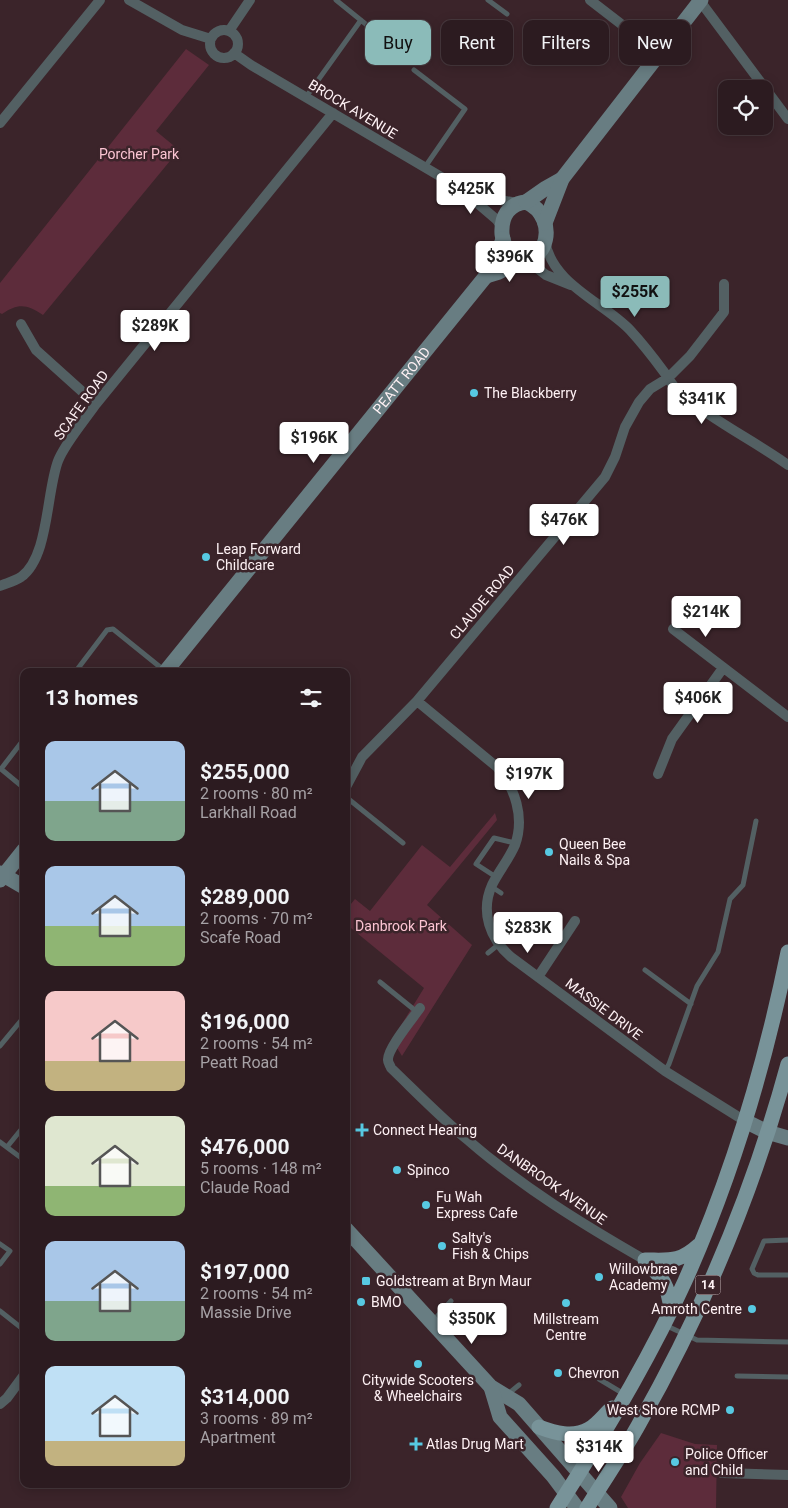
<!DOCTYPE html>
<html lang="en">
<head>
<meta charset="utf-8">
<style>
  body { margin:0; font-family:Roboto,sans-serif; background:#342429; color:#f1f3f6; height:100vh; display:flex; flex-direction:column; font-size:19px; white-space:nowrap }
  * { box-sizing:border-box; margin:0 }
  p { font-size:16px; color:#a6a1a5 }
  .icon { flex:none; width:28px; height:28px; fill:none; stroke:currentColor; stroke-width:2; stroke-linecap:round; stroke-linejoin:round }
  .map { position:relative; flex:1; overflow:hidden }
  .side { position:absolute; left:20px; top:668px; width:330px; height:820px; display:flex; flex-direction:column; background:#2c1b20; border-radius:10px; box-shadow:0 2px 12px #0003,0 0 0 1px #48393e }
  .side>* { flex:none }
  .guide { position:absolute; left:365px; top:20px; width:348px; height:45px; display:flex; gap:10px }
  .controls { position:absolute; left:718px; top:80px; display:grid; gap:10px }
  .controls a { display:grid; place-items:center; width:55px; height:55px; border-radius:10px; background:#2c1b20; box-shadow:0 2px 12px #0003,0 0 0 1px #48393e; font-size:25px }
  .price { position:absolute; translate:-50% -42px; padding:0 11px; border-radius:5px; background:#fff; color:#222; font-size:16px; line-height:32px; filter:drop-shadow(0 1px 2px #0008) }
  .price::after { content:''; position:absolute; left:50%; top:30px; width:15px; height:11px; margin-left:-8px; background:inherit; clip-path:polygon(0 0,100% 0,50% 100%) }
  .price.selected { background:#8bbbb9; color:#111 }
  ul { padding:0; list-style:none }
  li { display:flex; align-items:center; gap:15px; height:125px; padding:0 25px }
  li span { display:grid; place-items:center; flex:none; width:140px; height:100px; border-radius:10px; color:#555 }
  li>.icon { margin-inline-start:auto }
  span .icon { width:60px; height:60px; fill:#fffc; stroke-width:1 }
  li b { font-size:21px }
  h2 { display:flex; justify-content:space-between; align-items:center; height:60px; padding:0 25px; font-size:21px }
  .pill { padding:0 18px; border-radius:10px; background:#2c1b20; box-shadow:0 2px 12px #0003,0 0 0 1px #48393e; font-size:18px; line-height:45px }
  .pill.selected { background:#8bbbb9; color:#111 }
  .map>svg:first-child { display:block }
  .green { fill:#5d2c3b }
  .lines { fill:none; stroke-linecap:round; stroke-linejoin:round }
  .lane { stroke:#536063; stroke-width:5 }
  .street { stroke:#536063; stroke-width:10 }
  .secondary { stroke:#687d82; stroke-width:15 }
  .primary { stroke:#789399; stroke-width:15 }
  .poi-dot { fill:#57c9e2; stroke:#3b242a; stroke-width:2 }
  .labels { text-anchor:middle; dominant-baseline:central; stroke-width:5; stroke-linejoin:round; paint-order:stroke }
  .shield { fill:#3b242a; stroke:#c4b4b7; stroke-width:1 }
  .shield-label { font-size:12px; font-weight:bold; fill:#fef1f4 }
  .street-label { font-size:14px; fill:#fef1f4; stroke:#3b242a }
  .park-label { font-size:14px; fill:#fcc5d3; stroke:#3b242a }
  .poi-label { font-size:14px; fill:#fef1f4; stroke:#3b242a; text-anchor:start }
</style>
</head>
<body>
<div class="map">
<svg width="788" height="1508" viewBox="0 0 788 1508">
  <rect width="100%" height="100%" fill="#3b242a"/>
  <path class="green" d="M186,49L209,65L156,131L179,150L43,315C27,304 18,303 2,314L0,313V283Z
    M495,813L497,820L427,905L472,945L402,1056L392,1040L424,988L346,924V910L355,899L370,911L422,845L450,867Z
    M661,1433L695,1444L717,1445L716,1508H628L621,1497L640,1463Z"/>
  <g class="lines">
    <path class="lane" d="M336,0L399,51
      M488,0L507,14
      M414,70L465,109L425,167
      M306,97L361,20
      M76,671L107,630L113,629L165,671
      M24,739L1,769L24,788
      M346,797L403,843
      M496,877L476,864L494,838L515,843
      M492,887L501,893
      M488,953L498,945
      M645,970L691,1004
      M380,982L417,1012
      M0,1046L24,1017
      M665,1071L669,1064L697,986L718,952L730,899L743,885L756,821
      M0,1142L24,1160
      M7,1147L24,1126
      M788,1240L764,1241L752,1269L754,1273L758,1275H788
      M0,1244L10,1251L0,1264
      M0,1311L24,1330
      M433,1321L451,1301
      M667,1326L697,1340L788,1342
      M737,1376L788,1377
      M599,1379L624,1394
      M508,1394L519,1385"/>
    <path class="street" d="M129,0L182,30L211,39
      M590,0L660,54
      M700,1L788,119
      M210 44a14 14 0 1 1 28 0a14 14 0 1 1-28 0Z
      M229,31L250,0
      M234,53L251,65L460,188L489,198L517,203
      M0,123L100,0
      M462,190L497,220L502,227
      M545,241C552,284 603,302 630,330C642,343 653,357 664,372C669,379 673,387 680,393C713,421 753,440 788,465
      M527,260L546,275L571,285
      M21,324L36,350L96,404
      M0,586C7,583 15,581 21,577C49,557 46,493 58,461C65,443 85,420 96,404L333,113
      M673,629L788,717
      M417,701L497,767C515,788 525,817 515,845C509,859 499,871 492,885C480,912 490,939 511,957L665,1071L745,1121
      M658,774L672,739L723,668
      M346,787L362,757L417,701L605,477L615,457L625,427L639,402L650,389L668,378L690,356L724,312V284
      M538,977L575,921
      M420,1008C413,1018 387,1049 388,1060C388,1063 390,1065 391,1068C417,1093 441,1118 469,1141C522,1187 584,1225 645,1260
      M0,1404L7,1398L24,1375
      M722,1473L788,1475"/>
    <g class="secondary">
      <path d="M526,202C543,209 551,229 543,247C536,260 520,264 509,252C504,247 503,240 502,234C501,217 508,204 526,202Z"/>
      <path d="M526,202L546,188L562,179"/>
      <path d="M545,223L562,179L701,0"/>
      <path d="M486,276L499,272L522,259"/>
      <path id="s1" d="M166,671L486,276C490,262 499,252 503,239"/>
      <path d="M0,873L24,887"/>
      <path d="M0,880L24,850"/>
      <path d="M745,1121L767,1132L788,1138"/>
      <path d="M346,1229L491,1387L519,1404L610,1508"/>
      <path d="M491,1387L500,1417L553,1476L577,1508"/>
    </g>
    <path class="primary" d="M645,1260C670,1260 679,1263 699,1245
      M645,1260C663,1279 668,1284 671,1310
      M539,1427C555,1433 573,1438 589,1429C597,1425 605,1414 612,1408
      M557,1508C604,1435 649,1360 685,1281C732,1176 765,1065 788,952
      M587,1508C604,1480 623,1453 639,1424C703,1311 754,1189 788,1064"/>
  </g>
  <g class="poi-dot">
    <circle cx="474" cy="393" r="5"/>
    <circle cx="206" cy="557" r="5"/>
    <circle cx="549" cy="852" r="5"/>
    <path d="M359.5 1122.5h5v5h5v5h-5v5h-5v-5h-5v-5h5z"/>
    <circle cx="397" cy="1170" r="5"/>
    <circle cx="426" cy="1205" r="5"/>
    <circle cx="442" cy="1246" r="5"/>
    <circle cx="599" cy="1277" r="5"/>
    <rect x="361" y="1276" width="10" height="10" rx="2.5"/>
    <circle cx="361" cy="1302" r="5"/>
    <circle cx="566" cy="1303" r="5"/>
    <circle cx="752" cy="1309" r="5"/>
    <circle cx="418" cy="1364" r="5"/>
    <circle cx="558" cy="1373" r="5"/>
    <circle cx="730" cy="1410" r="5"/>
    <path d="M413.5 1436.5h5v5h5v5h-5v5h-5v-5h-5v-5h5z"/>
    <circle cx="675" cy="1462" r="5"/>
  </g>
  <g class="labels">
    <rect class="shield" x="695.5" y="1275.5" width="25" height="19" rx="4"/>
    <g class="shield-label">
      <text x="708" y="1285">14</text>
    </g>
    <g class="street-label">
      <text transform="translate(353 109) rotate(31)">BROCK AVENUE</text>
      <text stroke="none"><textPath href="#s1" startOffset="374">PEATT ROAD</textPath></text>
      <text transform="translate(81 405) rotate(-54)">SCAFE ROAD</text>
      <text transform="translate(482 602) rotate(-50)">CLAUDE ROAD</text>
      <text transform="translate(604 1009) rotate(37)">MASSIE DRIVE</text>
      <text transform="translate(552 1184) rotate(35)">DANBROOK AVENUE</text>
    </g>
    <g class="park-label">
      <text x="139" y="154">Porcher Park</text>
      <text x="401" y="926">Danbrook Park</text>
    </g>
    <g class="poi-label">
      <text x="484" y="393">The Blackberry</text>
      <text x="216" y="549">Leap Forward<tspan x="216" dy="16">Childcare</tspan></text>
      <text x="559" y="844">Queen Bee<tspan x="559" dy="16">Nails &amp; Spa</tspan></text>
      <text x="373" y="1130">Connect Hearing</text>
      <text x="407" y="1170">Spinco</text>
      <text x="436" y="1197">Fu Wah<tspan x="436" dy="16">Express Cafe</tspan></text>
      <text x="452" y="1238">Salty's<tspan x="452" dy="16">Fish &amp; Chips</tspan></text>
      <text x="609" y="1269">Willowbrae<tspan x="609" dy="16">Academy</tspan></text>
      <text x="376" y="1281">Goldstream at Bryn Maur</text>
      <text x="371" y="1302">BMO</text>
      <text x="742" y="1309" text-anchor="end">Amroth Centre</text>
      <text x="566" y="1319" text-anchor="middle">Millstream<tspan x="566" dy="16">Centre</tspan></text>
      <text x="568" y="1373">Chevron</text>
      <text x="418" y="1380" text-anchor="middle">Citywide Scooters<tspan x="418" dy="16">&amp; Wheelchairs</tspan></text>
      <text x="720" y="1410" text-anchor="end">West Shore RCMP</text>
      <text x="426" y="1444">Atlas Drug Mart</text>
      <text x="685" y="1454">Police Officer<tspan x="685" dy="16">and Child</tspan></text>
    </g>
  </g>
</svg>
<div class="controls">
<a><svg class="icon" aria-label="locate" viewBox="0 0 24 24"><circle cx="12" cy="12" r="6"/><path d="M12 2v4M12 18v4M2 12h4M18 12h4"/></svg></a>
</div>
<b class="price" style="left:471px;top:215px">$425K</b>
<b class="price" style="left:510px;top:283px">$396K</b>
<b class="price selected" style="left:635px;top:318px">$255K</b>
<b class="price" style="left:155px;top:352px">$289K</b>
<b class="price" style="left:702px;top:425px">$341K</b>
<b class="price" style="left:314px;top:464px">$196K</b>
<b class="price" style="left:564px;top:546px">$476K</b>
<b class="price" style="left:706px;top:638px">$214K</b>
<b class="price" style="left:698px;top:724px">$406K</b>
<b class="price" style="left:529px;top:800px">$197K</b>
<b class="price" style="left:528px;top:954px">$283K</b>
<b class="price" style="left:472px;top:1345px">$350K</b>
<b class="price" style="left:599px;top:1473px">$314K</b>
<div class="guide">
<a class="pill selected">Buy</a>
<a class="pill">Rent</a>
<a class="pill">Filters</a>
<a class="pill">New</a>
</div>
<section class="side">
<h2>13 homes<svg class="icon" aria-label="filters" viewBox="0 0 24 24"><path d="M4 7h16M4 17h16"/><circle cx="9" cy="7" r="2"/><circle cx="15" cy="17" r="2"/></svg></h2>
<ul>
<li><span style="background:linear-gradient(#a9c7e8 60%,#7fa58c 0)"><svg class="icon" aria-label="home" viewBox="0 0 24 24"><path d="M3 11l9-7 9 7M6 9v11h12V9"/></svg></span><div><b>$255,000</b><p>2 rooms · 80 m²</p><p>Larkhall Road</p></div></li>
<li><span style="background:linear-gradient(#a9c7e8 60%,#8fb573 0)"><svg class="icon" aria-label="home" viewBox="0 0 24 24"><path d="M3 11l9-7 9 7M6 9v11h12V9"/></svg></span><div><b>$289,000</b><p>2 rooms · 70 m²</p><p>Scafe Road</p></div></li>
<li><span style="background:linear-gradient(#f6c9c9 70%,#c2b280 0)"><svg class="icon" aria-label="home" viewBox="0 0 24 24"><path d="M3 11l9-7 9 7M6 9v11h12V9"/></svg></span><div><b>$196,000</b><p>2 rooms · 54 m²</p><p>Peatt Road</p></div></li>
<li><span style="background:linear-gradient(#dfe7d0 70%,#8fb573 0)"><svg class="icon" aria-label="home" viewBox="0 0 24 24"><path d="M3 11l9-7 9 7M6 9v11h12V9"/></svg></span><div><b>$476,000</b><p>5 rooms · 148 m²</p><p>Claude Road</p></div></li>
<li><span style="background:linear-gradient(#a9c7e8 60%,#7fa58c 0)"><svg class="icon" aria-label="home" viewBox="0 0 24 24"><path d="M3 11l9-7 9 7M6 9v11h12V9"/></svg></span><div><b>$197,000</b><p>2 rooms · 54 m²</p><p>Massie Drive</p></div></li>
<li><span style="background:linear-gradient(#bfe0f5 75%,#c2b280 0)"><svg class="icon" aria-label="home" viewBox="0 0 24 24"><path d="M3 11l9-7 9 7M6 9v11h12V9"/></svg></span><div><b>$314,000</b><p>3 rooms · 89 m²</p><p>Apartment</p></div></li>
</ul>
</section>
</div>
</body>
</html>
